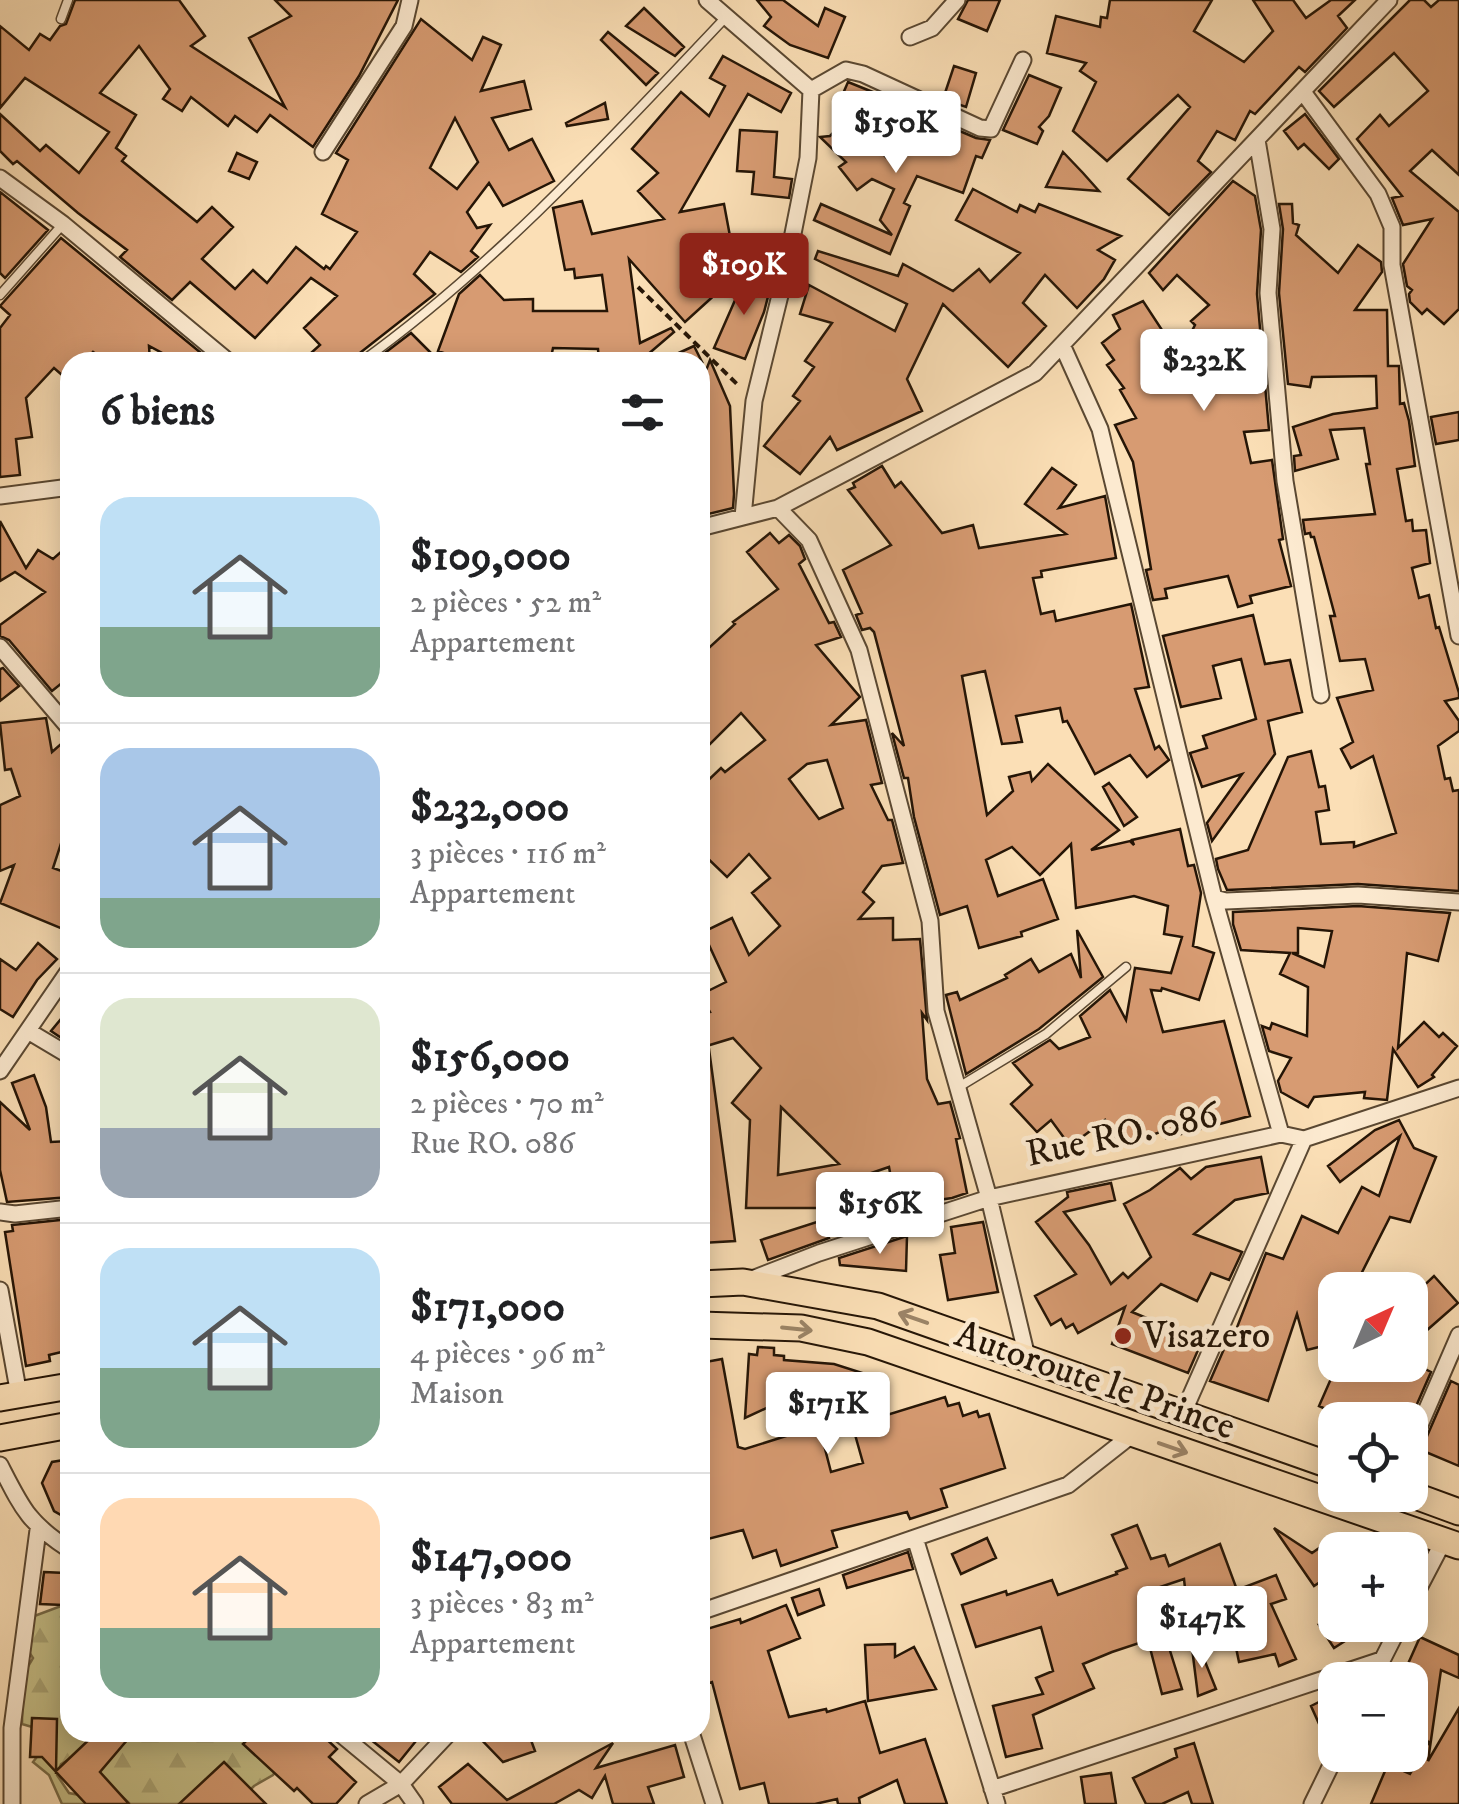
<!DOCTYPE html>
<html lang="fr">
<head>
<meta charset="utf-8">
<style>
  body { margin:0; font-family:"IM FELL DW Pica",serif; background:#f2f2f2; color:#202124; height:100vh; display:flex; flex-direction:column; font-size:38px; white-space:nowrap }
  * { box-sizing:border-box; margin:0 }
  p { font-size:32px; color:#757577 }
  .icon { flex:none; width:55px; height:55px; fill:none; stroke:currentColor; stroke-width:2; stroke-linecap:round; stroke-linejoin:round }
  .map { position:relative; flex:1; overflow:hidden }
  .sheet { position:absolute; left:60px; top:352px; width:650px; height:1390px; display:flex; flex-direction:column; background:#fff; border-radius:30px; box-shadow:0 5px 25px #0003 }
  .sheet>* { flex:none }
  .needle { width:65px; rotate:44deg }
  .controls { position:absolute; left:1318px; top:1272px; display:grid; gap:20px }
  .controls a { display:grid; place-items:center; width:110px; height:110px; border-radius:20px; background:#fff; box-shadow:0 5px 25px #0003; font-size:50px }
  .price { position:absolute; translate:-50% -85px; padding:0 22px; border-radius:10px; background:#fff; color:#222; font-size:32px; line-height:65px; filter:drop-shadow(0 2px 5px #0008) }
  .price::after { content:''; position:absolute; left:50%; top:60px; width:30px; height:22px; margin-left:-15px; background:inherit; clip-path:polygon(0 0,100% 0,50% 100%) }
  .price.selected { background:#8f2418; color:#fff }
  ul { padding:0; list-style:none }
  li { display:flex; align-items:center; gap:30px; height:250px; padding:0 40px }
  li+li { border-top:2px solid #e0e0e0 }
  li span { display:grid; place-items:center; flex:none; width:280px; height:200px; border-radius:30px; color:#555 }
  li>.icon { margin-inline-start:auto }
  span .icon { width:120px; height:120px; fill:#fffc; stroke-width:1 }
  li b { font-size:42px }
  h2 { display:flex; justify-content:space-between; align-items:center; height:120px; padding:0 40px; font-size:42px }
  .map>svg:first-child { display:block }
  .forest { fill:url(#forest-firs); stroke:#766a47; stroke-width:2.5 }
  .building { fill:#d79b72; stroke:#251506; stroke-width:2.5; fill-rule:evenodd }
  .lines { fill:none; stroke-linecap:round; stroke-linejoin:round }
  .lane-casing { stroke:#5a4832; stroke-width:11 }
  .street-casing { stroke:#5a4832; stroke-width:19 }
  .primary-casing { stroke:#251506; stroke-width:29 }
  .path { stroke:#251506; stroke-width:4; stroke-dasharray:8 5; stroke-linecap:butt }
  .lane { stroke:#fcead0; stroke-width:8 }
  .street { stroke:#fcead0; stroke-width:15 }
  .primary { stroke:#fbdfb6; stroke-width:25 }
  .oneway { stroke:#9b8467 }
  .poi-dot { fill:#8f2418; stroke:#fcead0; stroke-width:4 }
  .labels { text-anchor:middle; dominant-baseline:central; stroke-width:9; stroke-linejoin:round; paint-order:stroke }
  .street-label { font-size:38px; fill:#251506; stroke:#fcead0 }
  .poi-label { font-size:38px; fill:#251506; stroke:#fcead0; text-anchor:start }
</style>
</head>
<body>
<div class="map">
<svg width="1459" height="1804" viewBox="0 0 1459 1804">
  <defs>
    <pattern id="forest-firs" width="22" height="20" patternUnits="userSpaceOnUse" patternTransform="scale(2.5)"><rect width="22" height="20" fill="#c6c088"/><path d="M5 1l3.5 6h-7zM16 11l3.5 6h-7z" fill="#aaa474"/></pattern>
  </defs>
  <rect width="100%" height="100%" fill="#fbdfb6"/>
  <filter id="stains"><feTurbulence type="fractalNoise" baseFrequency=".002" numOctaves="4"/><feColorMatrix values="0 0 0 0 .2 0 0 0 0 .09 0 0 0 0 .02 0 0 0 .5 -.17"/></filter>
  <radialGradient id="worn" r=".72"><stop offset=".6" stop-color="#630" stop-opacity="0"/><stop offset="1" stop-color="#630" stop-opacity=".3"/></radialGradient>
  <path class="forest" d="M69,1603L70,1732L303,1733L273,1775L254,1786L236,1804H130L94,1770L83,1752L61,1764L57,1775L69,1793L90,1797L95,1804H62L49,1775L33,1762L40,1753L46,1731L22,1724L23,1675L33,1658L19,1637L21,1621Z"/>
  <path class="building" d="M75,0H179L205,36L191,46L285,107L249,38L291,16L275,0H398L359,76L313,147L270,115L257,132L235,116L228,126L191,97L182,111L163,99L170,89L139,46L100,93L136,115L116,148L126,156L122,161L197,222L212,207L233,227L202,259L235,289L253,270L267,283L296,247L324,269L326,266L330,269L357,232L322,214L348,160L336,153L421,19L472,60L483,37L501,45L481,91L524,81L531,109L492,118L509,150L532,139L554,181L503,206L489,183L467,212L477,228L490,225L471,251L478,257L461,272L430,252L414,274L435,294L356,356L354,362H301L320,345L304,328L337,296L311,278L255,338L190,282L172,300L120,257L127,250L78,213L17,161L13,164L0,151V114L40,151L46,145L79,173L109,132L25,78L0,108V26L29,50L40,34L50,40L60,26L66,24ZM455,118L478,162L457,189L430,168Z
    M757,0H783L818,26L825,8L845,17L828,58L790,45L764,26L771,17Z
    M968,0H1000L987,31L958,19Z
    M1110,0H1212L1194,31L1244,62L1273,31L1253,0H1293L1306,18L1331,0H1355L1338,16L1347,28L1305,72L1299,67L1255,114L1250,111L1235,140L1217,131L1198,161L1211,172L1169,215L1128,179L1190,107L1178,95L1107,161L1073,131L1096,82L1080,71L1086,63L1047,53L1056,16L1100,27L1101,17L1107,18Z
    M1410,0H1424L1431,7L1439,0H1459V175L1432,150L1410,171L1459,212V309L1444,324L1427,309L1422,314L1410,302L1409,294L1412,290L1407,286L1403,264L1432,219L1403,225L1392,198L1402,196L1357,139L1380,115L1389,126L1428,91L1394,53L1334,107L1319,91Z
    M644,8L684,47L675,56L626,26Z
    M608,32L658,73L646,85L601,40Z
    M723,56L791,93L781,112L748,94L680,212L724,204L732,247L700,253L709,257L719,291L685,322L629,259L640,343L671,328L674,332L639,362H599L598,349L553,348L550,362H516L517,358L470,357L468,362L438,351L459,294L480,275L504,300L533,299V311H607L602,275L575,278L574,269L565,270L553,208L582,201L592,234L664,219L638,191L658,173L632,149L681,92L709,116L725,86L710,78Z
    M954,66L976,73L966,107L943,99Z
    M1029,75L1061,88L1049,116L1039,127L1043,131L1037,144L1003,130Z
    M848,82L895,101L887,118L842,96Z
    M605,103L608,119L567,126L566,123Z
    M1305,114L1339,159L1329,169L1304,144L1298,149L1284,131Z
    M848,118L886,157L898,132L944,153L955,129L976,138L990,140L982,158L976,156L963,193L917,176L904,203L910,206L890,254L814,220L821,204L892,235L880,220L894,189L872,179L857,190L839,167L846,162L820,137L830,136Z
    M740,130L777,132L774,177L792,179L789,198L752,194L754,172L737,171Z
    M1063,152L1083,173L1099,191L1046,187Z
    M237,153L257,162L249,179L229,171Z
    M1233,181L1255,196L1261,230L1257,294L1269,430L1244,432L1251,463L1272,460L1283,539L1279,540L1291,586L1250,596L1252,603L1238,607L1228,576L1165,589L1167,598L1153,600L1146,570L1151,569L1133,462L1115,425L1136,418L1120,390L1124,388L1107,365L1114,360L1102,343L1120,329L1113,315L1143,301L1179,356L1195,325L1191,321L1209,305L1177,275L1163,290L1149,273Z
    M973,189L1017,212L1020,205L1035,212L1039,204L1121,236L1098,250L1115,260L1104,279L1077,308L1045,275L1023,303L1046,326L1008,367L943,304L907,379L922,411L837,450L830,437L800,474L764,446L800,401L793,396L814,367L805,361L832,323L800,314L809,285L895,331L907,304L815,259L818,251L898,276L903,264L953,291L979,269L990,282L1020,253L956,220Z
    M0,192L48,230L5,278L0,273Z
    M1279,204H1292L1293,223L1299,225L1296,235L1338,273L1358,245L1381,262L1382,272L1355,310H1387L1388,366H1399L1400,404L1404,403L1409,421L1415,466L1397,469L1406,521L1412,520L1413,531L1426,530L1430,563L1412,568L1419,598L1429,595L1436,628L1439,627L1459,693V698L1445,701L1459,721V731L1438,746L1445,779L1450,778L1453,791L1459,790V891L1358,884L1227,890L1218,869L1216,859L1248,850L1288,757L1311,751L1319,787L1325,786L1329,810L1316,812L1321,844L1354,842V847L1396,833L1373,756L1351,768L1341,749L1353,742L1337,698L1373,690L1365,659L1340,661L1330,616H1335L1314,537H1311L1310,533L1305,534L1303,520L1375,514L1366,464H1370L1364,428L1330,430L1338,459L1295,471L1294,456L1301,455L1293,427L1333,414L1377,408L1376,376L1312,377L1310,387L1288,384L1279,293L1283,229Z
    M61,238L212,362H179L149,346L150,362H107L93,352L84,362H70V382L54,368L26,398L32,437L16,439L20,475L0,477V328L10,315L0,306Z
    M745,273L771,285L764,312L745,359L714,348L736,298L743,297Z
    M411,333L440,362H373Z
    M694,346L702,362H659Z
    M710,360L730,406L734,494L733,508L700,516V386Z
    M1459,412V440L1436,444L1431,417Z
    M882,466L895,487L901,482L942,533L973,525L979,548L1066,534L1025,504L1052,468L1076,485L1059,508L1105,496L1116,558L1041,571L1042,577L1033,578L1041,614L1054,611L1056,621L1131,604L1149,687L1135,689L1155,749L1159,746L1169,760L1147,777L1130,755L1095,774L1067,721L1063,722L1060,708L1016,716L1022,742L1002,744L985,671L962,676L987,815L1013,791L1009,777L1030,772L1032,781L1048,764L1119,830L1091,850L1130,841L1134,845L1132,840L1180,829L1188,866L1194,865L1201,893L1193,946L1214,953L1199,1000L1162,988L1161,991L1151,990L1163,1032L1224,1021L1250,1116L1166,1138L1163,1131L1118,1147L1105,1120L1070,1146L1051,1120L1037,1132L1011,1104L1032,1085L1013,1063L1050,1040L1059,1049L1090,1037L1080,1016L1110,990L1126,1020L1135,968L1171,973L1182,937L1164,934L1168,906L1134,896L1076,908L1071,844L1040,875L1012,847L986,860L998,896L1043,879L1058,919L1021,932L1022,936L979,948L967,906L940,915L914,817L908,778H904L892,733L904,746L874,632L870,628L862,630L856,615L862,613L843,570L891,545L848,490L855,487L853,483Z
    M0,521L26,568L38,550L53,559L70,544V670L64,676L67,679L52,691L9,640L0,636V625L45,592L15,572L0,581Z
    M770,533L779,543L789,535L800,546L805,559L799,564L829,623L834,622L841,637L816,645L860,697L831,725L866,720L882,783L871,785L888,820H892L903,863L882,866L863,892L874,902L859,919L893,918V940L920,939L927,1020L922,1013L927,1079L938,1104L950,1102L960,1138L956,1139L967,1193L952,1198L896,1206L889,1167L827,1188L832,1208H746L750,1120L732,1103L761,1068L733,1038L700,1048V1015L710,1012L700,995L726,982L703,932L732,918L749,955L780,926L752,893L770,878L749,854L727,877L700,851V812L708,804L700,796V788L721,768L725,772L765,740L741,713L700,754V656L735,624L733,622L778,589L747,552ZM827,760L843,808L819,819L789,779L807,764ZM781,1107L839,1164L778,1175Z
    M1253,615L1265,664L1290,660L1302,712L1268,721L1275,754L1212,841L1207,823L1242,774L1202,787L1190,753L1207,748L1203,736L1256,719L1241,659L1213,666L1221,698L1181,707L1163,636Z
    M3,668L19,686L0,701V669Z
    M46,718L52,752L61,744L70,756V816L53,868L70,874V932L0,903L14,865L0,871V805L20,796L11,769L5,770L0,723Z
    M1109,783L1137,817L1124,826L1103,787Z
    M1358,906L1450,913L1438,961L1407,953L1398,1048L1424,1022L1439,1037L1443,1033L1457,1046L1432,1075L1434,1077L1418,1087L1393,1049L1387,1100L1364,1098L1365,1092L1314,1097L1308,1107L1281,1092L1278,1081L1291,1058L1269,1051L1262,1026L1270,1029L1272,1023L1307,1036L1308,987L1280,974L1290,953L1241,950L1233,924V912ZM1298,928L1332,931L1324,967L1292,953H1298Z
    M1077,930L1103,977L1039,1029L966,1074L946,995L957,992L960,1000L1007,978L1005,975L1031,959L1039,972L1071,954L1081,978Z
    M38,943L57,959L37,980L13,1017L0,1009V959L16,970Z
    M70,1008V1036L66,1041L51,1031Z
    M700,1049H709L735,1241L702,1243L700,1203L704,1202L700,1148Z
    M34,1075L46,1107L51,1142L70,1141V1197L7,1202L0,1170V1102L30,1130L12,1083Z
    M1399,1120L1414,1148L1436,1157L1410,1222L1390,1217L1353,1290H1335V1343L1307,1350L1297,1314L1268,1401L1210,1381L1224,1349L1229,1348L1266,1253L1283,1259L1302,1216L1338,1233L1362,1187L1379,1196L1400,1136L1340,1182L1328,1166L1375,1130Z
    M1261,1157L1268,1193L1235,1200L1194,1234L1242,1252L1229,1280L1211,1273L1197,1301L1161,1284L1132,1312L1202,1341L1188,1373L1112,1344L1125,1307L1078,1333L1073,1324L1066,1328L1061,1319L1051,1325L1035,1296L1076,1274L1036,1222L1068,1197L1067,1192L1111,1183L1115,1200L1064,1212L1089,1245L1111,1284L1123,1273L1128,1278L1151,1257L1124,1204L1150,1190L1180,1168L1191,1179L1206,1167Z
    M70,1219V1350L49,1355L50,1361L26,1366L5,1232L13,1231L12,1225Z
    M823,1220L829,1238L768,1260L761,1240Z
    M983,1222L998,1292L948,1300L940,1255L955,1253L951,1227Z
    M907,1236L906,1271L840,1265L839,1258Z
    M1434,1276L1458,1303L1426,1331L1410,1317V1306L1420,1294L1416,1293Z
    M758,1347L774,1348V1355L784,1356V1360L834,1364L875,1377L871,1397L881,1395L887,1415L945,1397L948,1406L959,1403L963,1416L977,1411L979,1417L989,1414L1005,1468L941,1489L947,1507L910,1519L907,1512L832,1531L837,1547L781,1566L776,1550L753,1558L743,1530L700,1541V1363L722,1359L738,1447L745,1449L799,1432L788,1398L745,1418L749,1354L757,1355ZM854,1431L863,1463L831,1472L823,1441Z
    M1337,1365H1417L1431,1372L1410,1420H1350L1319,1406Z
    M1451,1381L1459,1385V1466L1421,1450Z
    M70,1459V1520L54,1511L42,1483L52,1462Z
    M1137,1525L1151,1559L1165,1555L1169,1566L1220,1544L1237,1590L1276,1575L1286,1599L1271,1604L1296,1659L1279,1666L1275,1654L1239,1662L1230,1619L1189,1624L1184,1579L1151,1590L1182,1689L1162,1694L1148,1640L1112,1652L1083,1664L1094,1688L1033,1715L1042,1748L1006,1757L993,1706L1043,1694L1036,1678L1053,1671L1041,1627L976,1647L962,1605L1006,1591L1007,1595L1052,1580L1058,1595L1117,1574L1116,1572L1127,1568L1112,1535Z
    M1274,1528L1312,1553L1335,1537V1572L1314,1586Z
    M987,1538L996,1558L961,1574L952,1554Z
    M908,1552L913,1569L847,1588L843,1575Z
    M44,1572L65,1573L63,1605L40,1604Z
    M819,1589L824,1605L798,1615L792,1598Z
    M786,1605L800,1638L768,1651L789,1717L826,1709L827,1712L865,1701L880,1753L925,1739L947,1804H905L897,1780L859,1798L860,1804H838L837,1799L815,1804H769L764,1783L740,1789L712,1682L700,1686V1663L707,1661L700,1631L740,1619L741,1623Z
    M1319,1625H1370L1334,1648Z
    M1420,1637L1459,1655V1678L1441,1670L1428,1761L1459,1708V1804H1371L1388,1764L1410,1774L1429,1742L1410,1733V1680H1405L1407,1666Z
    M1196,1639L1216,1689L1198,1696L1191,1640Z
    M895,1644V1657L914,1647L936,1689L868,1701L865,1645Z
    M1335,1694V1718L1320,1726L1311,1706Z
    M32,1718L57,1719L56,1771L97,1732H134L100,1772L129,1804H86L42,1757H30Z
    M255,1732H319L337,1749L329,1757L356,1782L336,1804H313L297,1788L294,1791L243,1744Z
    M361,1732H405L416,1741L399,1762Z
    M474,1732H528L535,1751L503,1762Z
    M613,1743L596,1768L675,1745L684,1777L648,1787L654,1804H613L605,1776L592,1798L579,1790L554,1804H452L439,1787L468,1764L507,1800Z
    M1194,1743L1213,1804H1192L1188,1792L1162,1804H1146L1133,1778L1177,1757L1175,1749Z
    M224,1762L266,1804H179Z
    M1111,1773L1116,1804H1085L1081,1777Z"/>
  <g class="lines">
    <g class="lane-casing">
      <path id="lane" d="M61,19L68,0
        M0,295L63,224
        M361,362C497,264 611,139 726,17
        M957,1088L1046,1034L1126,967"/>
    </g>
    <g class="street-casing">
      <path id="street" d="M707,0L811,90L808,158L784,279L754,401L743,517
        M910,37L932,28L957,0
        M811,90L846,70L863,74L980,128L991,129L1023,60
        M1303,92L1378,194L1392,227V265L1459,636
        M1257,140L1272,229L1268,293L1285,481L1321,695
        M323,152L404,26L410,0
        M0,178L63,224L229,362
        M1063,347L1100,429L1214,898L1281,1134
        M0,496L70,487
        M778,508L809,540L859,650L930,921L936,1011L989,1198L1027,1357
        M700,528L778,508L1035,373L1389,0
        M0,647L70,729
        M1214,898L1226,901L1358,895L1459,902
        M28,1031L70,1056
        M0,1071L70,969
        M0,1212L15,1214L70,1208
        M747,1281L819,1253L989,1198L1281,1134L1304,1139L1459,1088
        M0,1290L19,1395
        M1184,1411L1304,1139
        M1410,1448L1459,1335
        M0,1465C22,1508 28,1523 70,1550
        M915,1538L997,1804
        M1410,1605L1444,1540
        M700,1612L1068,1485L1133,1434
        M1372,1680L1400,1625
        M338,1732L401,1784L415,1804
        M691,1732L714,1804
        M992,1789L1381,1660
        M12,1804V1728L38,1530
        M367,1804L401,1784L450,1732
        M1312,1804L1336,1755"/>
    </g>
    <g class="primary-casing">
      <path id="primary" d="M700,1284L743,1282L878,1306L1335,1467
        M700,1325L801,1328L868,1342L1459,1546
        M0,1398L70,1386
        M0,1438L70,1425
        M1410,1494L1459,1512"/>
    </g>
    <path class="path" d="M638,287L740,387"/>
    <use href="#lane" class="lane"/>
    <use href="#street" class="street"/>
    <use href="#primary" class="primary"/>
  </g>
  <defs><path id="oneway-shaft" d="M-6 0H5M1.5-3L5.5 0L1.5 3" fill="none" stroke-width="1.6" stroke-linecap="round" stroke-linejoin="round" transform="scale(2.5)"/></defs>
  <g class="oneway">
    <use href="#oneway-shaft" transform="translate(913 1318) rotate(-161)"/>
    <use href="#oneway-shaft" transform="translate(797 1329) rotate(6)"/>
    <use href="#oneway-shaft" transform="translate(1173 1448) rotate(19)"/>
  </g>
  <circle class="poi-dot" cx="1123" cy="1336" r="10"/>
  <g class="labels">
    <g class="street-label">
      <text transform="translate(1122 1135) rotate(-12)">Rue RO. 086</text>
      <text transform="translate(1095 1381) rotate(19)">Autoroute le Prince</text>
    </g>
    <g class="poi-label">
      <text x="1143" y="1336">Visazero</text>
    </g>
  </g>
  <rect width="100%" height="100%" filter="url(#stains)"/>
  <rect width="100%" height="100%" fill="url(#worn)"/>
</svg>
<div class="controls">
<a><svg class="needle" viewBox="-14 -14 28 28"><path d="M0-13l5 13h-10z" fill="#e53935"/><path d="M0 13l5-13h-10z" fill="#757577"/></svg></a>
<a><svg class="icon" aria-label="locate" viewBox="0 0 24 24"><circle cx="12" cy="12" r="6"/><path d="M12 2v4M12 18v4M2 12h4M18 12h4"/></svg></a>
<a>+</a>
<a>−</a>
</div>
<b class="price" style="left:896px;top:176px">$150K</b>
<b class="price selected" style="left:744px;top:318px">$109K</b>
<b class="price" style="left:1204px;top:414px">$232K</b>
<b class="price" style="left:880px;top:1257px">$156K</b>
<b class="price" style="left:828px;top:1457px">$171K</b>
<b class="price" style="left:1202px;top:1671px">$147K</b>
<section class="sheet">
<h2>6 biens<svg class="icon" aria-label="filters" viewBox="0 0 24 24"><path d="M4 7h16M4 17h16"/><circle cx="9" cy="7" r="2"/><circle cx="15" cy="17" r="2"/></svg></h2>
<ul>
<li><span style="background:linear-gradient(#bfe0f5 65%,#7fa58c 0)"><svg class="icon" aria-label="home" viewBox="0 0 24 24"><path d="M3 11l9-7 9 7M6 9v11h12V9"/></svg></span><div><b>$109,000</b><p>2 pièces · 52 m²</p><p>Appartement</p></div></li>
<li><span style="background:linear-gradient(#a9c7e8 75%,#7fa58c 0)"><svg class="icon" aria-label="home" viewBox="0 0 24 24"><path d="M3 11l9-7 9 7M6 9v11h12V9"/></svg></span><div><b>$232,000</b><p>3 pièces · 116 m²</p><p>Appartement</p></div></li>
<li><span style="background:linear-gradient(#dfe7d0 65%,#9aa5b1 0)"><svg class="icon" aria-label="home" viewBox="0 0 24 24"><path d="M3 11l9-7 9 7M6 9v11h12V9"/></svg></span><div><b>$156,000</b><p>2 pièces · 70 m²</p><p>Rue RO. 086</p></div></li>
<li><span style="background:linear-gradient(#bfe0f5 60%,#7fa58c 0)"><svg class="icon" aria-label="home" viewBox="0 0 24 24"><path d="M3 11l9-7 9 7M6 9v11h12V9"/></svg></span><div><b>$171,000</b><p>4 pièces · 96 m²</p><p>Maison</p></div></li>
<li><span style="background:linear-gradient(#ffd9b3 65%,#7fa58c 0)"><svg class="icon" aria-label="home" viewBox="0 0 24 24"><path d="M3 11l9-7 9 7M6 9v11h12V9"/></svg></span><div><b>$147,000</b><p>3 pièces · 83 m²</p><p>Appartement</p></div></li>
</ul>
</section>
</div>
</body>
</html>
